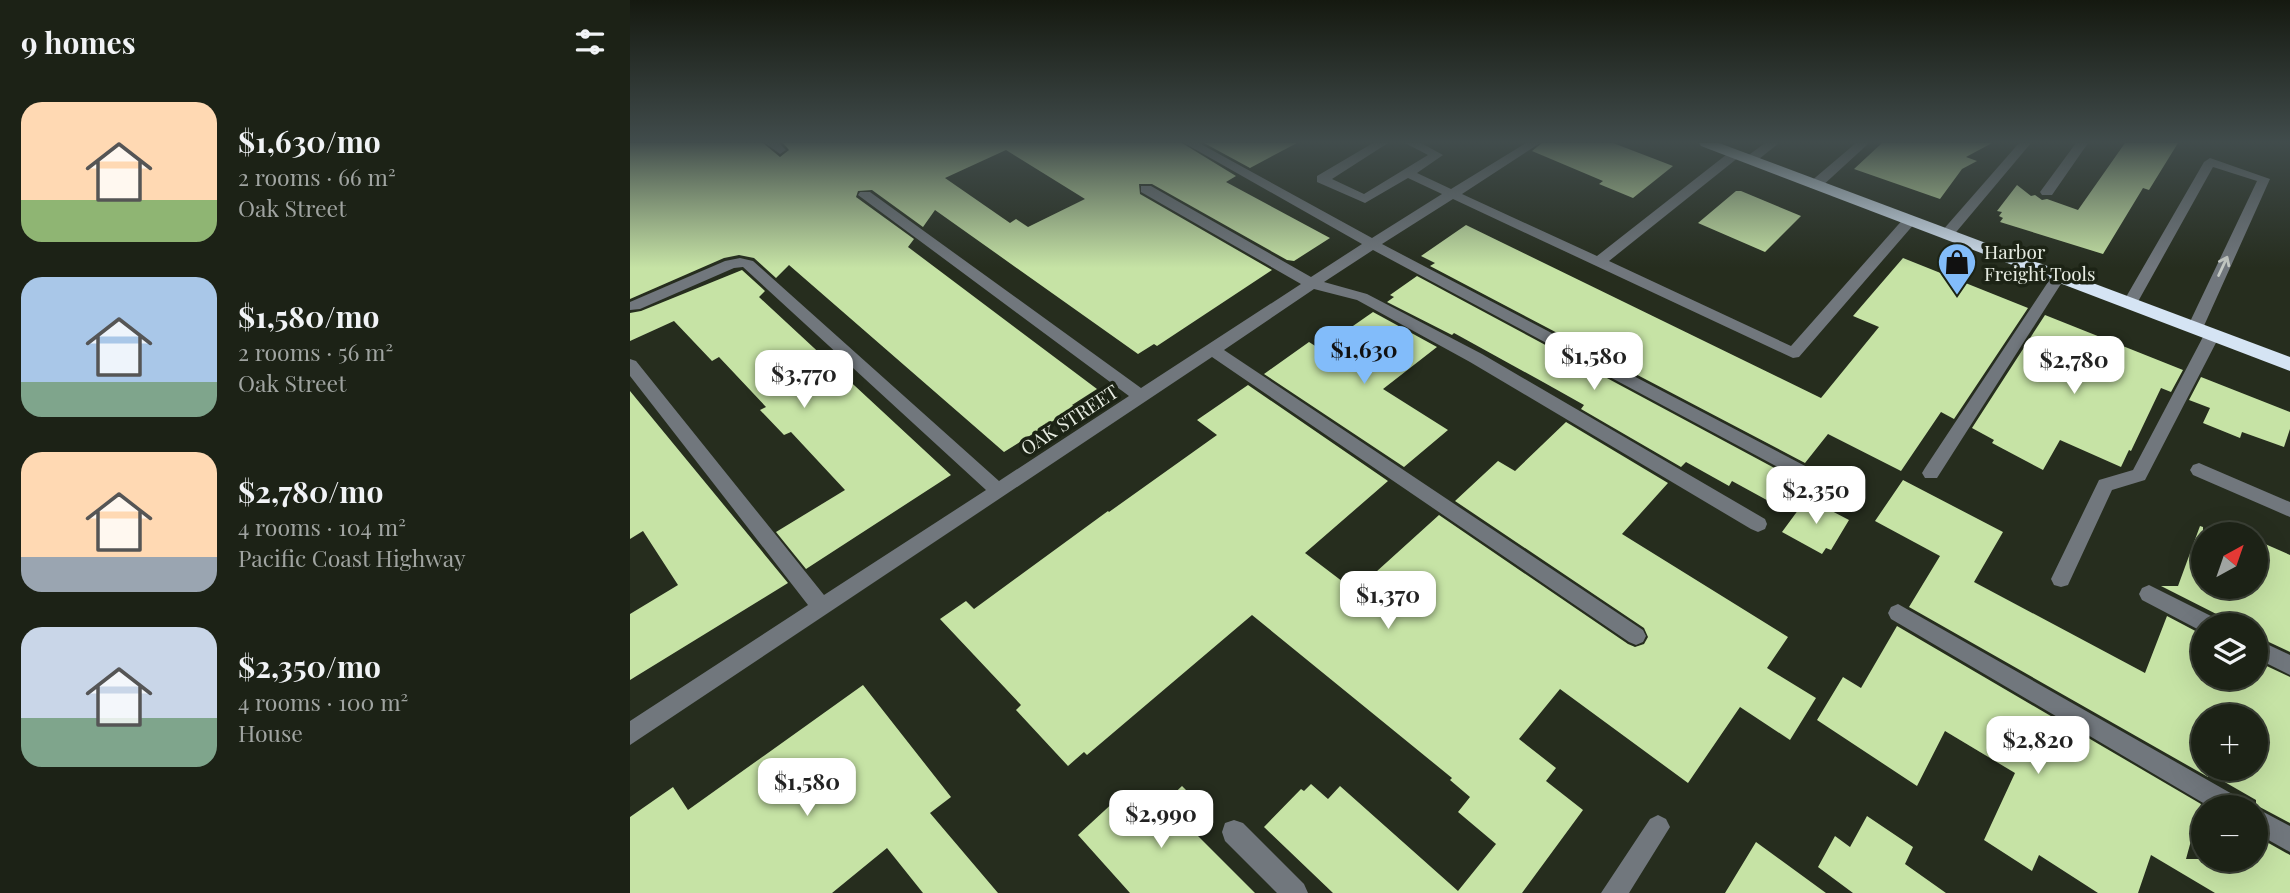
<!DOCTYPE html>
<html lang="en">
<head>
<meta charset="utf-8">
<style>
  body { margin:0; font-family:"Playfair Display",serif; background:#252a1f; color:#f1f3f6; height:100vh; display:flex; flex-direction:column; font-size:26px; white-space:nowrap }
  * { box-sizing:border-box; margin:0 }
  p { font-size:23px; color:#a0a4a1 }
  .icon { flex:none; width:38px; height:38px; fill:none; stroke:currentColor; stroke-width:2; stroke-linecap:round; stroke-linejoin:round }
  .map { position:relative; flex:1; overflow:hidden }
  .panel { display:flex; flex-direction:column; background:#1c2216; width:630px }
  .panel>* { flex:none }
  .needle { width:46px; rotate:40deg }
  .buttons { position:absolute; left:1561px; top:522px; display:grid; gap:14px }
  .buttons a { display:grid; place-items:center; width:77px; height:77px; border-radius:50%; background:#1c2216; box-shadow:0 7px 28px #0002,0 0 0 2px #3a3f35; font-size:35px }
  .price { position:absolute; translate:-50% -60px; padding:0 16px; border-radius:14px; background:#fff; color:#222; font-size:23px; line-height:46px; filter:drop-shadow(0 2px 4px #0008) }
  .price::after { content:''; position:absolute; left:50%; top:42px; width:21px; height:16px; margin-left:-10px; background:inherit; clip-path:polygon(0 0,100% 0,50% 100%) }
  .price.current { background:#82bcfa; color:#111 }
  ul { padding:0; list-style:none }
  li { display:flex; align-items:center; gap:21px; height:175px; padding:0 21px }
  li span { display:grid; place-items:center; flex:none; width:196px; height:140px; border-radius:21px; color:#555 }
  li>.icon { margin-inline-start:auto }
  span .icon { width:84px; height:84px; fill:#fffc; stroke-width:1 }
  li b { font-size:30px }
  h2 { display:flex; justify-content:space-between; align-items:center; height:84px; padding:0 21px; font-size:30px }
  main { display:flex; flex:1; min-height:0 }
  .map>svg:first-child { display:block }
  .building { fill:#c6e3a5; fill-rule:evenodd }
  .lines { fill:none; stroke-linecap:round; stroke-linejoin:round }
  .minor { fill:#71777d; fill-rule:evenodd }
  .highway { fill:#d5e4f4; fill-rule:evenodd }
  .oneway { stroke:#c4c9c4 }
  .labels { text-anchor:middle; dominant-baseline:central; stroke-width:7; stroke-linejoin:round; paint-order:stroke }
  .poi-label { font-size:19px; fill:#e7ece2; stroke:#1c2315; text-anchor:start }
  .street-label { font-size:19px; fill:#e7ece2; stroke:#1c2315 }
</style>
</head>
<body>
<main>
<section class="panel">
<h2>9 homes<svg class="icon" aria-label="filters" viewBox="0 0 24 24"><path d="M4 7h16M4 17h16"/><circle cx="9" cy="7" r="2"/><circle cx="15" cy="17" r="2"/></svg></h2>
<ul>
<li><span style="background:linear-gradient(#ffd9b3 70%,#8fb573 0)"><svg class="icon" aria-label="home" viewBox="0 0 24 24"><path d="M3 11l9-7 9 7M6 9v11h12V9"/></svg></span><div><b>$1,630/mo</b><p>2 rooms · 66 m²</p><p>Oak Street</p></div></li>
<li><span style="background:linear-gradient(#a9c7e8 75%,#7fa58c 0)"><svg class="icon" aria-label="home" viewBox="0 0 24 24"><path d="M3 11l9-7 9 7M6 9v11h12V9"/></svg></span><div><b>$1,580/mo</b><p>2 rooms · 56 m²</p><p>Oak Street</p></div></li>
<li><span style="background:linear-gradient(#ffd9b3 75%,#9aa5b1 0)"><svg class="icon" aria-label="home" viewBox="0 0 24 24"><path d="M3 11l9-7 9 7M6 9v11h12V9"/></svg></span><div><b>$2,780/mo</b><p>4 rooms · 104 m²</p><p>Pacific Coast Highway</p></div></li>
<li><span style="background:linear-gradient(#c9d6e8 65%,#7fa58c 0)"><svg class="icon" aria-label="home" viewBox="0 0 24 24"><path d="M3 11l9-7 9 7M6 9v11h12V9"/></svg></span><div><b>$2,350/mo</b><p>4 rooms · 100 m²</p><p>House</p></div></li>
</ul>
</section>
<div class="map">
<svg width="1660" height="893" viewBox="0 0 1660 893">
  <rect width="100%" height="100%" fill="#262d1e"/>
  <path class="building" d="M0,143H133L150,157L159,150L153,143H552L606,176L596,182L700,238L664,261L657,260L522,184H509L510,194L642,270L527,346L524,344L508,354L305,210L293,227L242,190L228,191L226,197L284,239L278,247L467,389L442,405L445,407L374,452L159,265L146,278L124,258L109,255L94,258L0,299ZM376,150L455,199L398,227L386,219L380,223L315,178Z
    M574,143H667L620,168Z
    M912,143H983L1043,166L1003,198L969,184L973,181L902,151Z
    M1252,143H1362L1336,157L1347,161L1332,169L1310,199L1224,169Z
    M1495,143H1548L1519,190L1513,188L1473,254L1370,222L1373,218L1369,216L1372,212L1367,211L1387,185L1401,196L1405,195L1412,200L1417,199L1448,210Z
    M1106,191H1111L1171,216L1135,252L1068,223Z
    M836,225L1191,398L1249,327L1223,316L1273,258L1398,308L1324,419L1311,412L1271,471L1198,434L1175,463L800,266L805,263L791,256Z
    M112,270L135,291L129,297L321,475L176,569L146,532L215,490L161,432L154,435L130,410L136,407L89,357L82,361L44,321L0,341V313L11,311Z
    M787,276L1163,478L1144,504L1102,481L1099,486L1056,462L1051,467L951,409L954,405L913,382L824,333L822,335L757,302L764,297L760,295Z
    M743,312L807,347L753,389L818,430L774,467L634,374L679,342L690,349Z
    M1415,315L1553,370L1541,392L1531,388L1501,451L1499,450L1491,467L1430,440L1413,470L1362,443L1364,440L1342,428Z
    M1571,377L1660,412V429L1654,447L1612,432L1610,438L1573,423L1580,408L1559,400Z
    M618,385L758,481L675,553L725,591L809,515L998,644L1005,647L1014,644L1018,637L1014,628L825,501L868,461L885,471L936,422L1038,483L992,534L1158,637L1137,668L1186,698L1160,740L1110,707L1058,783L930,689L889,739L926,768L916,781L953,810L892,893H703L634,827L671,789L674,791L681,784L698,799L710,786L828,891L866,844L828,812L840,797L820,780L822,778L622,615L457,755L454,752L438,766L386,710L391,705L310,619L336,601L344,609L478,511L479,512L587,435L567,420Z
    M0,391L158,583L0,680V614L48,585L13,531L0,539Z
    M1273,480L1373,532L1344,582L1515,673L1537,616L1573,635V677H1626V661L1660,677V823L1626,805V800L1579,773L1578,777L1279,607L1310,556L1245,521ZM1573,716H1626V768H1573Z
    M1177,498L1219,520L1201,550L1196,548L1192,554L1152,532Z
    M1570,526L1573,527V586H1626V540L1660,555V652L1626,636V625H1608L1531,586H1548Z
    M1267,626L1571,804L1556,859H1626V836L1660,855V893H1585L1521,855L1508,893H1468L1409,855L1402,871L1354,840L1385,773L1315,731L1287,786L1187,720L1213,677L1231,688Z
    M233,685L321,797L300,813L368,893H293L257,848L202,893H0V817L43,787L58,810Z
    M552,786L583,817L566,834L625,893H500L448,835L487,799L511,825Z
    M1237,816L1283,847L1275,864L1316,893H1223L1188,867L1205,836L1220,847Z
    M1126,842L1196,893H1095Z"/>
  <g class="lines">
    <path class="minor" d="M135,143H149L156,150L150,154Z
      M554,143H569L742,238L812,194L778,178L735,203L687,182V176L743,143H758L702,179L734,194L798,155L775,143H791L813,155L787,173L821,189L896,143H910L832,194L967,256L1101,151H1109V157L979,261L1161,346L1275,217H1285V223L1169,357L1163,358L823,199L752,244L1221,490L1224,495L1221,500H1209L743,250L694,282L737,294L852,354L1135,519L1137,524L1135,529L1128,532L1121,529L840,362L727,300L684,289L594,350L1013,630L1016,636L1013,642L1006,645L999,642L582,357L0,745V721L178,605L0,376V359L6,361L194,595L356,490L113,267L104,268L10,309L0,310V302L95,261L110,258L123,261L369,481L499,396L228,195L230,192H240L511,388L671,284L511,192V186H521L681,277L732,244Z
      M1135,143H1149L1124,163H1116V157Z
      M1226,143H1239L1190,188H1180V182Z
      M1389,143H1401L1322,237H1312V231Z
      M1446,143H1458L1422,195H1412L1410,192Z
      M1580,158L1640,179L1573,328L1565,333L1557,328L1627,181L1583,167L1505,307H1495L1492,304L1574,162Z
      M1429,271L1436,276L1307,478H1295L1292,473L1295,468L1424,273Z
      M1582,330L1590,335L1515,480L1482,490L1438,585L1431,587L1424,585L1421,579L1469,480L1503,470L1574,335Z
      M1569,463L1660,502V517L1563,475L1560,470L1563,465Z
      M1519,585L1587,619L1590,625H1573V632L1512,600L1509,594L1512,588Z
      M1268,604L1611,799L1615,807H1580L1261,619L1258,613L1261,607Z
      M1626,639L1660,655V675L1626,658Z
      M1626,808L1660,826V852L1626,833Z
      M1028,815L1036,819L1040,827L999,893H971L1020,819Z
      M604,820L613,823L674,884L678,893H647L595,841L592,832L595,823Z"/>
    <path class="highway" d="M1069,143H1089L1660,357V371L1071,146Z"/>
  </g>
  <defs><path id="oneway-shaft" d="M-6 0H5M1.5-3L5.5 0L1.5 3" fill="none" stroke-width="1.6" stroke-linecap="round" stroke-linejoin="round" transform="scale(1.75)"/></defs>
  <use class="oneway" href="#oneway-shaft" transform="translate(1593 266) rotate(-65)"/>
  <linearGradient id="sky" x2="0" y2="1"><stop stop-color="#151910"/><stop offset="0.53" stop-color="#414c4c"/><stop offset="1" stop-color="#414c4c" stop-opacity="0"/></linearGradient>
  <rect width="1660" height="268" fill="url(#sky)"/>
  <defs>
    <g id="shop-pin" transform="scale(2.0125)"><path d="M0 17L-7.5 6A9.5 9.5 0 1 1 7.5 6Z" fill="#82bcfa" stroke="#1c2315"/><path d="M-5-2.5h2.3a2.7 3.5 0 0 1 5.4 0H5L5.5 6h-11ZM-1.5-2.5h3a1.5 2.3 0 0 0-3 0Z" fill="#111"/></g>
  </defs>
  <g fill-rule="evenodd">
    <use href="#shop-pin" x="1327" y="262"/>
  </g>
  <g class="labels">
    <g class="poi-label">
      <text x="1354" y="251">Harbor<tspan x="1354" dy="22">Freight Tools</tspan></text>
    </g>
    <g class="street-label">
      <text transform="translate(439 419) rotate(-33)">OAK STREET</text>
    </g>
  </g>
</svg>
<div class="buttons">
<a><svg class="needle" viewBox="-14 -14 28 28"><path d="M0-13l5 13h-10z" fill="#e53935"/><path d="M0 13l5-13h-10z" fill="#a0a4a1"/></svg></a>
<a><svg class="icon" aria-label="layers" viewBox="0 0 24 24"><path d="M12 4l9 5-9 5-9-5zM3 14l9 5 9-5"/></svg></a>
<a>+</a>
<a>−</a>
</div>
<b class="price current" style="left:734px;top:386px">$1,630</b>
<b class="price" style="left:964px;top:392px">$1,580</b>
<b class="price" style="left:1444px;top:396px">$2,780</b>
<b class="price" style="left:174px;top:410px">$3,770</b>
<b class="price" style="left:1186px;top:526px">$2,350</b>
<b class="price" style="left:758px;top:631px">$1,370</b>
<b class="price" style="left:1408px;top:776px">$2,820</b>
<b class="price" style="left:177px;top:818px">$1,580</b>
<b class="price" style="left:531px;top:850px">$2,990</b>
</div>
</main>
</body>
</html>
